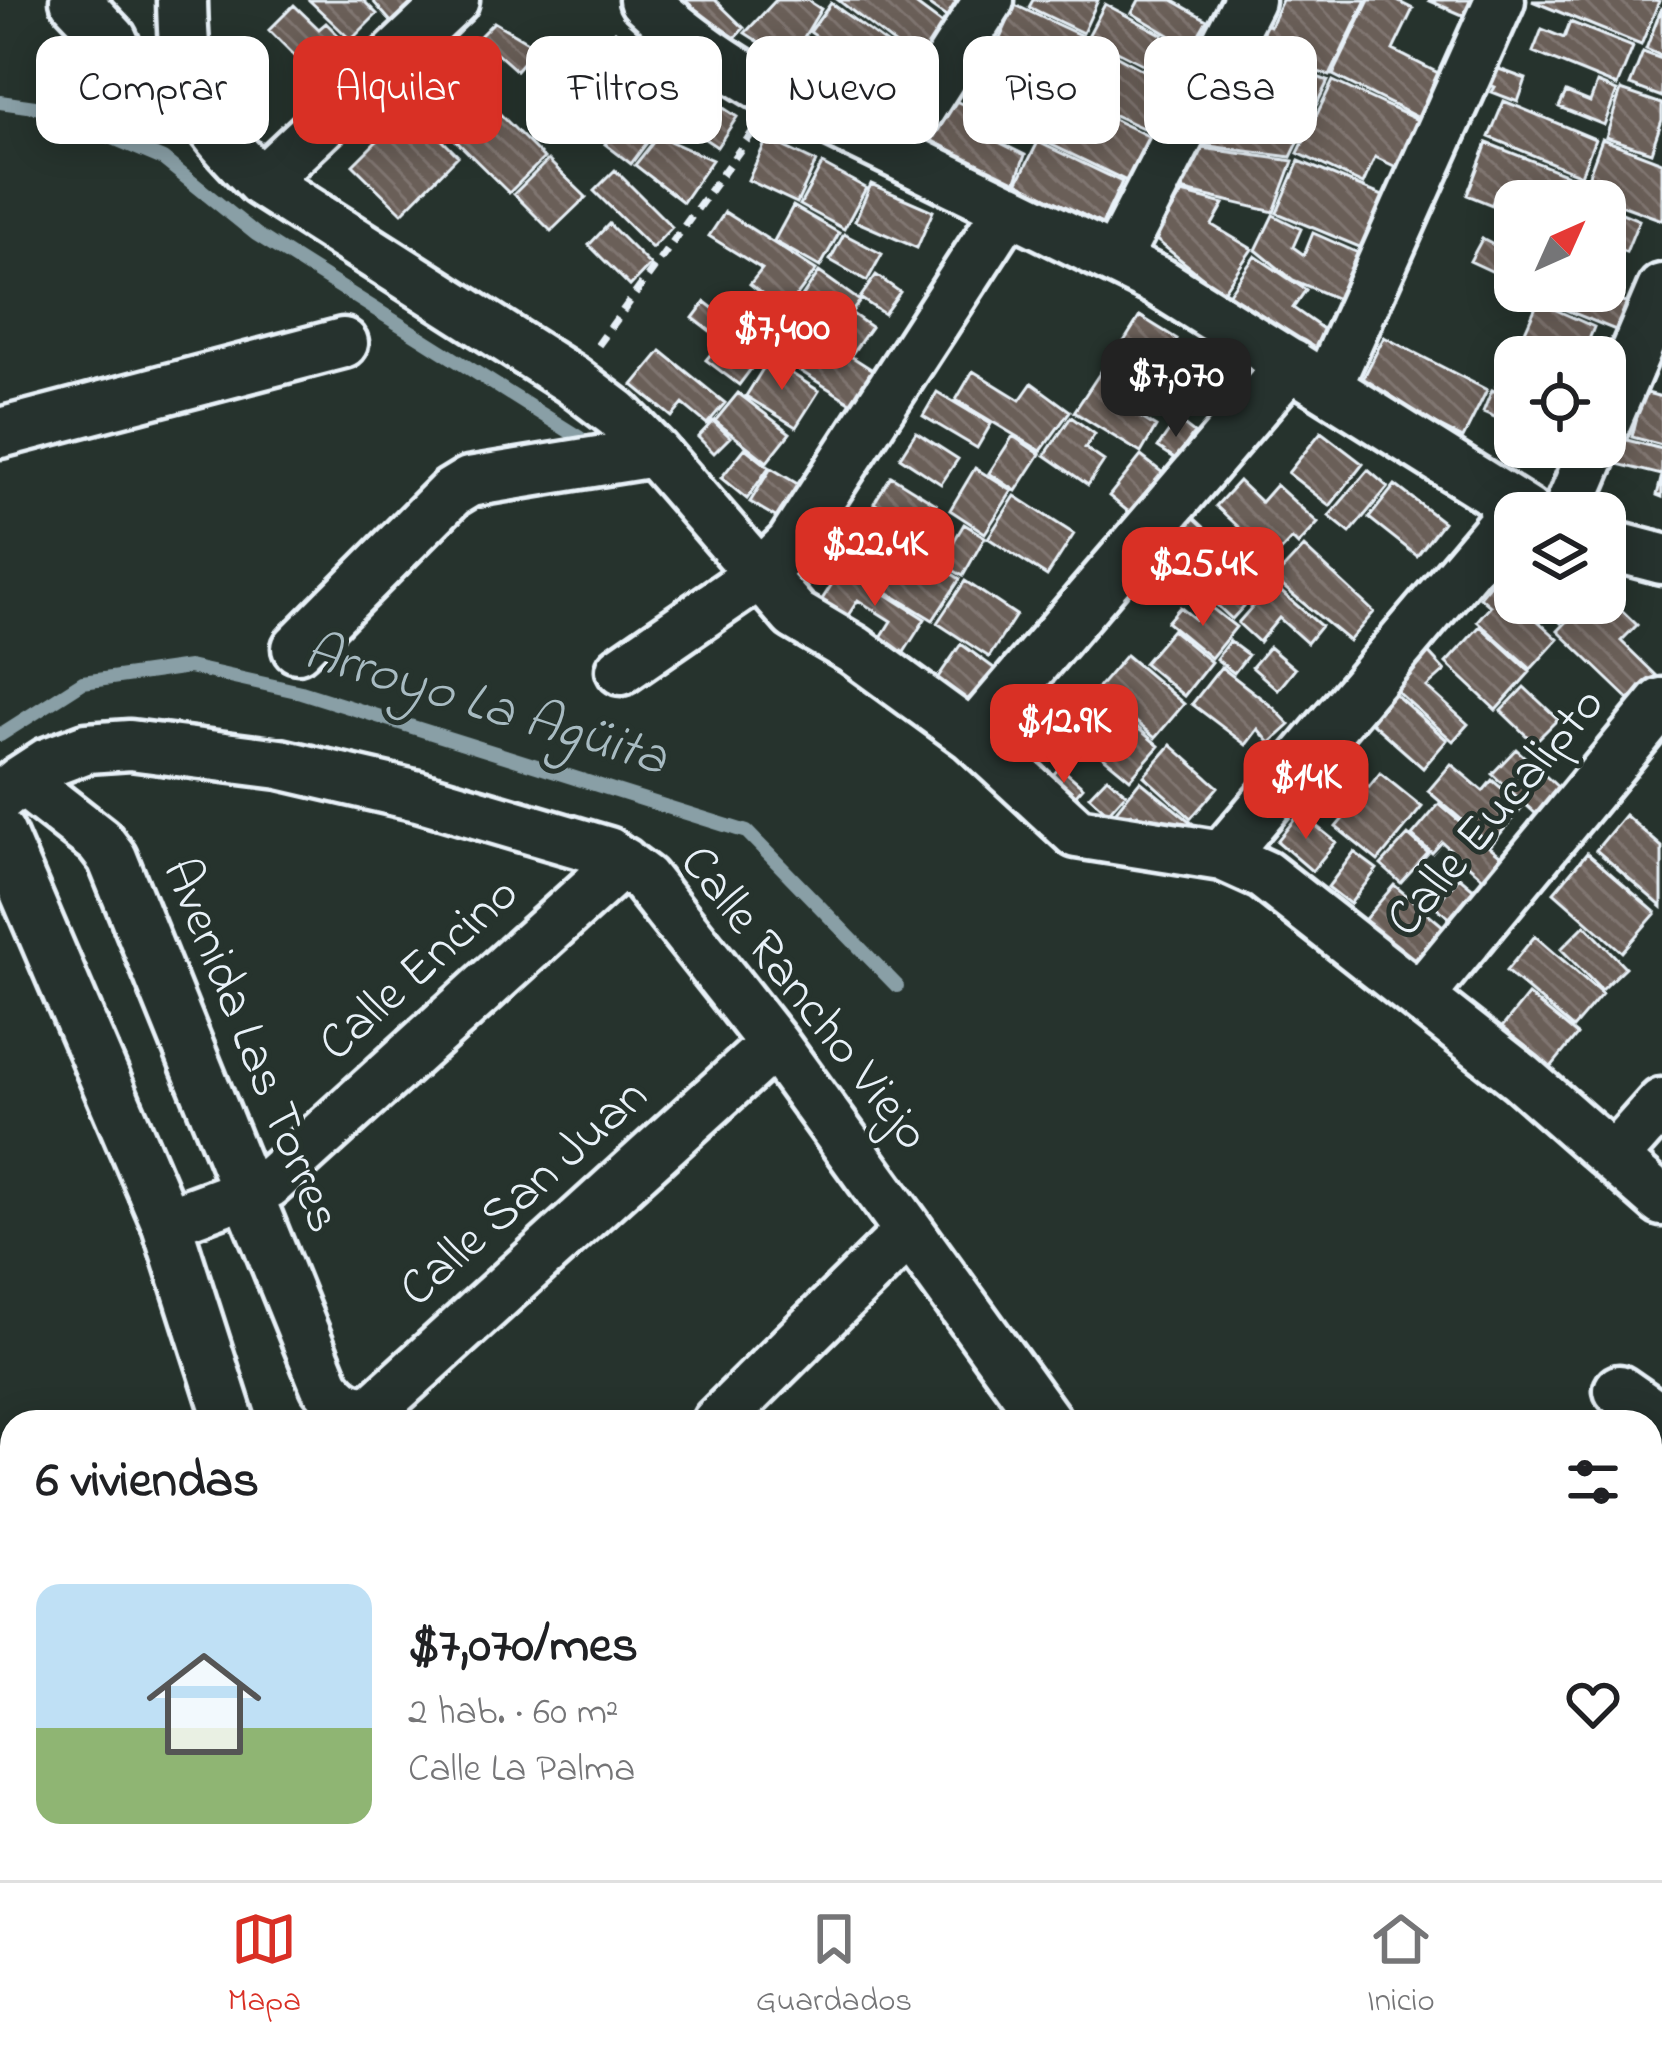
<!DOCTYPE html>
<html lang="es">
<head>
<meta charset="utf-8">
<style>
  body { margin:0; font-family:"Indie Flower",sans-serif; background:#f6f6f6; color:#202124; height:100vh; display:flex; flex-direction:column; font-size:45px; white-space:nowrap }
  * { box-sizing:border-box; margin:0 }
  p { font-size:39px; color:#757577 }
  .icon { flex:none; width:66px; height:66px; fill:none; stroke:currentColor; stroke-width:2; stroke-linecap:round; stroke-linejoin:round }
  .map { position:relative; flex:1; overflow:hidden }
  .panel { position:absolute; left:0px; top:1410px; width:1662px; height:471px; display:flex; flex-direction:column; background:#fff; border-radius:36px 36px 0 0; box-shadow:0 6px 30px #0003 }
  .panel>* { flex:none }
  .banner { position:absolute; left:36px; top:36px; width:1590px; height:108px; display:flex; gap:24px }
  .needle { width:78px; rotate:45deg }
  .controls { position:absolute; left:1494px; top:180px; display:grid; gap:24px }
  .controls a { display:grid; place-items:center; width:132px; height:132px; border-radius:24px; background:#fff; box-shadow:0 6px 30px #0003; font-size:60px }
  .price { position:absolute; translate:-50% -102px; padding:0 27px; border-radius:24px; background:#d93025; color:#fff; font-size:39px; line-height:78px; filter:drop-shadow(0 3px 6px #0008) }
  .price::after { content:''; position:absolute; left:50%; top:72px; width:36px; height:27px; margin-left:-18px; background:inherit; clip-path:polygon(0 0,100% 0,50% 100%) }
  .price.active { background:#222; color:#fff }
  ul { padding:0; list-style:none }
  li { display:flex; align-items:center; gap:36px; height:300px; padding:0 36px }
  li+li { border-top:3px solid #e0e0e0 }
  li span { display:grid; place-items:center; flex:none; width:336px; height:240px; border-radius:24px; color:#555 }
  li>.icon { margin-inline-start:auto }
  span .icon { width:144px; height:144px; fill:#fffc; stroke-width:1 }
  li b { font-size:51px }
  h2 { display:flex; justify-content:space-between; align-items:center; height:144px; padding:0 36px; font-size:51px }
  .pill { padding:0 42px; border-radius:24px; background:#fff; box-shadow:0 6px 30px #0003; font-size:42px; line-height:108px }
  .pill.active { background:#d93025; color:#fff }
  .dock { display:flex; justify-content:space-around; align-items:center; height:168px; border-top:3px solid #e0e0e0; background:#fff; font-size:33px; color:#757577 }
  .dock a { display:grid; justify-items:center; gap:6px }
  .dock .active { color:#d93025 }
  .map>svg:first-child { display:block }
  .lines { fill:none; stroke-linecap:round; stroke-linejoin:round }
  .stream { stroke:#899fa6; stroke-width:14 }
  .building { fill:url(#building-back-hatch); stroke:#e8f1f8; stroke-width:3 }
  .minor-casing { stroke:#e8f1f8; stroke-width:57 }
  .path { stroke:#e8f1f8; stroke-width:8; stroke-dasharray:12 9; stroke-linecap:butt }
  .minor { stroke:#26332d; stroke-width:48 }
  .labels { text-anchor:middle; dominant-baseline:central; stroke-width:10; stroke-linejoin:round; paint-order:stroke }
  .street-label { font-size:51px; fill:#e8f1f8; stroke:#26332d }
  .water-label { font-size:54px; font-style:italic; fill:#a8bbc2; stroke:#26332d }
</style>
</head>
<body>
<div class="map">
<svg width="1662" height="1880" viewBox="0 0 1662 1880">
  <defs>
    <pattern id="building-back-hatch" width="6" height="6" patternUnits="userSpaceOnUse" patternTransform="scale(3)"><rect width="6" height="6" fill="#6b5f58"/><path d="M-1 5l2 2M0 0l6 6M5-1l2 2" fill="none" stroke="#807671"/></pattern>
  </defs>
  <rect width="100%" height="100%" fill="#26332d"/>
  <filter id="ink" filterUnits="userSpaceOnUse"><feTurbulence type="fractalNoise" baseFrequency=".00833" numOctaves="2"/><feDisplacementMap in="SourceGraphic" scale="24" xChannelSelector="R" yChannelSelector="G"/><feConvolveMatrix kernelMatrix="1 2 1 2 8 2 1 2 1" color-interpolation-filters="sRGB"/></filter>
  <g filter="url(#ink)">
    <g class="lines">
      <path class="stream" d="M0,102L42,108L163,159L256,234L580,438
        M0,735L83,682L189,667L301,692L747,832L897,986"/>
    </g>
    <path class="building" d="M309,0H363L377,14L351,40Z
      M372,0H430L400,32Z
      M673,0H715L744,28L724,49Z
      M776,0H807L821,9L778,80L756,66L767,47L745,33Z
      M838,0H910L945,26L918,62Z
      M922,0H963L949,19Z
      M1033,0H1098L1083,33L1029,7Z
      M1139,0H1172L1207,20L1191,48L1132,13Z
      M1282,0H1366L1330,76L1249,49L1258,22L1270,26Z
      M1369,0H1395L1413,9L1393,50L1446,77L1425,121L1333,75Z
      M1428,0H1482L1474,20Z
      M1655,0L1659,1L1641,45L1532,1Z
      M831,3L913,63L892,91L810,32Z
      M1105,4L1163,35L1147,66L1088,36Z
      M294,5L319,29L326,23L356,53L324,85L269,30Z
      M1015,5L1082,36L1063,80L995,50Z
      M1662,7V56L1646,49Z
      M494,22L536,47L516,70L479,37Z
      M1570,22L1633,47L1617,86L1533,52L1542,29L1564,38Z
      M615,31L645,57L586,138L547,103Z
      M1086,39L1167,83L1143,128L1061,91Z
      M1643,52L1662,59V97L1630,85Z
      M973,61L1058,92L1033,141L1000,124L1009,106L963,89Z
      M1283,64L1328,81L1291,157L1202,145L1225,102L1263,108Z
      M1488,65L1526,79L1518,102L1492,92L1495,87L1482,82Z
      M662,69L688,88L631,164L605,144Z
      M1333,81L1426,124L1405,171L1375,157L1363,184L1298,153Z
      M1597,83L1617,91L1604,125L1559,107L1566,92L1590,102Z
      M1621,90L1662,104V120L1651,152L1606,137Z
      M478,92L544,158L509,193L442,127Z
      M1067,97L1150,137L1129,182L1046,142Z
      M951,99L980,112L972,129L1025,155L1015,183L928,149Z
      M1504,101L1595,139L1581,175L1489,137Z
      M716,103L737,117L717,147L696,133Z
      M410,108L458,156L402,213L353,165Z
      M658,136L712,160L683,202L635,165Z
      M767,139L816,162L797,203L748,180Z
      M1602,139L1662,162V220L1583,191Z
      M1038,142L1122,182L1102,224L1017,183Z
      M1487,143L1568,175L1558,201H1520L1496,191L1492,205L1467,195Z
      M1202,148L1293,161L1274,212L1181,190Z
      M548,160L586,197L551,231L514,194Z
      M1299,161L1395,201L1374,253L1277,213Z
      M822,164L866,188L844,229L800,205Z
      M615,170L672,227L652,248L594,191Z
      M871,184L933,211L917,248L855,221Z
      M1182,193L1224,204L1212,225L1252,249L1222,293L1155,239Z
      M793,206L839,233L820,267L774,241Z
      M1605,206L1639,220L1626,252L1605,244Z
      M725,212L816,270L785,312L750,284L762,269L709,236Z
      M1273,215L1301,229L1293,247L1304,255L1313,233L1367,257L1347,303L1293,280L1256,250Z
      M609,224L650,265L630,286L589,245Z
      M844,234L882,254L867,281L830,260Z
      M1482,239L1511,254L1515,243V282L1470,261Z
      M1255,256L1306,290L1293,308L1333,336L1318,358L1227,296Z
      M819,272L860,301L851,313L871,327L851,355L791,313Z
      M876,275L900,292L884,314L860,298Z
      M1550,291H1596L1639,308L1628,335L1546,302Z
      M705,302L766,349L739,385L706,360L722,340L693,318Z
      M1538,302L1594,327L1582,357H1571L1523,336Z
      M1140,316L1177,339L1151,382L1113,359Z
      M791,318L882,376L861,409L770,352Z
      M1384,337L1487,390L1463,438L1360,385Z
      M1513,346L1539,357H1515V394L1496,386Z
      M661,351L725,403L707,424L683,404L672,417L633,385Z
      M769,359L819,391L796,427L746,396Z
      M1104,367L1139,394L1127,409L1156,427L1141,453L1074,412Z
      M973,371L1020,400L1032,383L1070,411L1041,451L956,400Z
      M1492,390L1515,400L1506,422L1483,412Z
      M937,392L991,424L977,448L923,416Z
      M1643,392L1662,397V445L1632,437Z
      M738,393L790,433L767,462L715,421Z
      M1071,417L1095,434L1085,448L1104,461L1088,485L1045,455Z
      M1177,420L1194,433L1176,459L1158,447Z
      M713,421L730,437L714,453L698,437Z
      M916,432L958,459L941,484L900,457Z
      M1321,432L1363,464L1330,506L1288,473Z
      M1013,436L1040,454L1016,491L989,473Z
      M1619,438L1662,449V497L1657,495L1662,475L1613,463Z
      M745,448L769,467L747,499L721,478Z
      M1141,456L1168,477L1136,518L1109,496Z
      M771,468L816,495L796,529L750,502Z
      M975,468L1012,491L985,533L950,510Z
      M1368,470L1388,487L1350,533L1329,516Z
      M891,476L936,504L920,531L874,503Z
      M1239,481L1261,502L1276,485L1318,523L1298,545L1292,539L1273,559L1216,506Z
      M1395,485L1443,522L1417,556L1369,518Z
      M1015,496L1074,534L1047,576L988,538Z
      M1193,517L1265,583L1232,619L1190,580L1203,564L1174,538Z
      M964,524L985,537L963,576L941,563Z
      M908,546L960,579L933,620L882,589Z
      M1304,547L1374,612L1349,641L1274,579Z
      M843,567L925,619L901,657L878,642L891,621L858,600L847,617L821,601Z
      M965,581L1016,615L989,657L937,623Z
      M1493,581L1558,639L1531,669L1477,621L1490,606L1480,597Z
      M1272,584L1321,626L1307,643L1279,618L1259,642L1238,623Z
      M1605,594L1637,625L1621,641L1659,678L1634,704L1558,631L1585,603H1605Z
      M1547,603H1579L1561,623L1543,607Z
      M1208,605L1236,627L1211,658L1167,622L1180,607L1196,620Z
      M1480,626L1530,672L1496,710L1446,663Z
      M1172,630L1211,662L1184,696L1144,663Z
      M1229,641L1248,655L1234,673L1216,659Z
      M961,644L1005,676L976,717L932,686Z
      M1269,647L1295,669L1278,690L1252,667Z
      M1425,649L1445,671L1427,687L1468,724L1453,741L1390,685Z
      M1126,655L1184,704L1155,738L1097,689Z
      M1221,667L1274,708L1290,725L1270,743L1258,729L1246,745L1192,704Z
      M1524,687L1558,719L1534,743L1501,711Z
      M1388,688L1447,740L1423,768L1364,716Z
      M1113,707L1159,746L1130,779L1083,740Z
      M1171,745L1218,787L1191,818L1144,776Z
      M1516,749L1561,790L1537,815L1492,774Z
      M1451,764L1483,791L1492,780L1523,806L1491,845L1428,791Z
      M1344,766L1369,787L1380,773L1422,807L1378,861L1336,827L1351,809L1326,789Z
      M1060,767L1083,787L1067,805L1044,785Z
      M1107,777L1126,793L1108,813L1089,796Z
      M1140,781L1208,836L1108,821Z
      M1439,804L1507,861L1489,883L1442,842L1432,853L1412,836Z
      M1300,813L1336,842L1312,871L1277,841Z
      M1625,815L1662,847V907L1596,850Z
      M1408,835L1428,853L1401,883L1381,865Z
      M1354,852L1377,869L1350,904L1328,887Z
      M1587,853L1656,913L1622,952L1554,892Z
      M1459,877L1482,896L1458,925L1435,906Z
      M1394,885L1450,932L1415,973L1360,925Z
      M1585,925L1625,967L1601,990L1561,949Z
      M1535,936L1602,994L1573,1028L1506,971Z
      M1528,995L1577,1035L1548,1071L1499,1031Z"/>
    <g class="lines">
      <g class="minor-casing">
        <path id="minor" d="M75,0L112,39L124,66
          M182,0C184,96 193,114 261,182L572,380L617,414L654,452L795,615L854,650L972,736L1077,833L1222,856L1264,875L1521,1077L1662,1201
          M644,0C685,39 730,68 779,96L1159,282L1527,513
          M893,151L989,0
          M261,182L454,0
          M1116,259L1249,0
          M1327,387L1500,0
          M1605,423L1662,289
          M0,433L343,343
          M1567,513L1595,447
          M1605,544L1662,559
          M297,648L451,493L469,482L654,452
          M621,670L759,575L791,544L1009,208
          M972,736L1291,364
          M21,780L47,763L87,748L130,745L280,764L418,796L608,852L644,879L774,1044L1047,1422
          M0,797L21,780L99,841L112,858L325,1385C338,1403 351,1412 373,1409L774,1044
          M0,833L166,1222L230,1422
          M1222,856L1517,507
          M1420,996L1662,703
          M1614,1157L1662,1103
          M166,1222L268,1184L623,862
          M1619,1390L1662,1420
          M717,1422L909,1232
          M0,1519L12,1532
          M1650,1576L1662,1575
          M1650,1703L1662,1702
          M507,1869L511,1880
          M1384,1869L1393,1880
          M1481,1869L1484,1880
          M856,1880L868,1869"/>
      </g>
      <path class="path" d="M598,345L755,129"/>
      <use href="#minor" class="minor"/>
    </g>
  </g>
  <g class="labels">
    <g class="street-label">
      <text transform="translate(1497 813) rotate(-50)">Calle Eucalipto</text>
      <text transform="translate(420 970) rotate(-42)">Calle Encino</text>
      <text transform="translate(803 999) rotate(52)">Calle Rancho Viejo</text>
      <text transform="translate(250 1046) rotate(68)">Avenida Las Torres</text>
      <text transform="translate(525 1194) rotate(-42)">Calle San Juan</text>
    </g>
    <g class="water-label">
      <text transform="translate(485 707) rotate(17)">Arroyo La Agüita</text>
    </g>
  </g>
</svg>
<div class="controls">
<a><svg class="needle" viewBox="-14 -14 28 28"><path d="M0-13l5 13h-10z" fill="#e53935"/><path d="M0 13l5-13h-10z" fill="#757577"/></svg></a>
<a><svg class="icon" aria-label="locate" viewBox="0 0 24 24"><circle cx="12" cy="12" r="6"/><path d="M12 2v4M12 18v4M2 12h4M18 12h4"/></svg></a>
<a><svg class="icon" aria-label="layers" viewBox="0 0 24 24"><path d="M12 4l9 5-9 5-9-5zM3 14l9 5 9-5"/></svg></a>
</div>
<b class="price" style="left:782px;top:393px">$7,400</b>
<b class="price active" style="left:1176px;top:440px">$7,070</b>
<b class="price" style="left:875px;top:609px">$22.4K</b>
<b class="price" style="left:1203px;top:629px">$25.4K</b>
<b class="price" style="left:1064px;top:786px">$12.9K</b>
<b class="price" style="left:1306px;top:842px">$14K</b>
<div class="banner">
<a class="pill">Comprar</a>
<a class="pill active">Alquilar</a>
<a class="pill">Filtros</a>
<a class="pill">Nuevo</a>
<a class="pill">Piso</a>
<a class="pill">Casa</a>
</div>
<section class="panel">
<h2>6 viviendas<svg class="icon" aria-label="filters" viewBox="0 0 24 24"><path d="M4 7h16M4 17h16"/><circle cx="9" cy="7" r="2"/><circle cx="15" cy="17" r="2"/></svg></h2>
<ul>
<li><span style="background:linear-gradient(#bfe0f5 60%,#8fb573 0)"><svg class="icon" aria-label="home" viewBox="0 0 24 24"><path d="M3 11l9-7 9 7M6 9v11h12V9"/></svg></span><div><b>$7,070/mes</b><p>2 hab. · 60 m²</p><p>Calle La Palma</p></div><svg class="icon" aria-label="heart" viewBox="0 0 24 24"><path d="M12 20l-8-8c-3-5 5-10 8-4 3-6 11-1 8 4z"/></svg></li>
</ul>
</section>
</div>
<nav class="dock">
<a class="active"><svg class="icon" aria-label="map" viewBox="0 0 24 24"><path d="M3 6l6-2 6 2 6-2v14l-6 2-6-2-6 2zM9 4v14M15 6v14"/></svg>Mapa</a>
<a><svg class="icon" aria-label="saved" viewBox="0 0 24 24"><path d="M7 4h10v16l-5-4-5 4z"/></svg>Guardados</a>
<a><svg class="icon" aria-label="home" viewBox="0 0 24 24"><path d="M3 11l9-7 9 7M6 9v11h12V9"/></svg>Inicio</a>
</nav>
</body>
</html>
